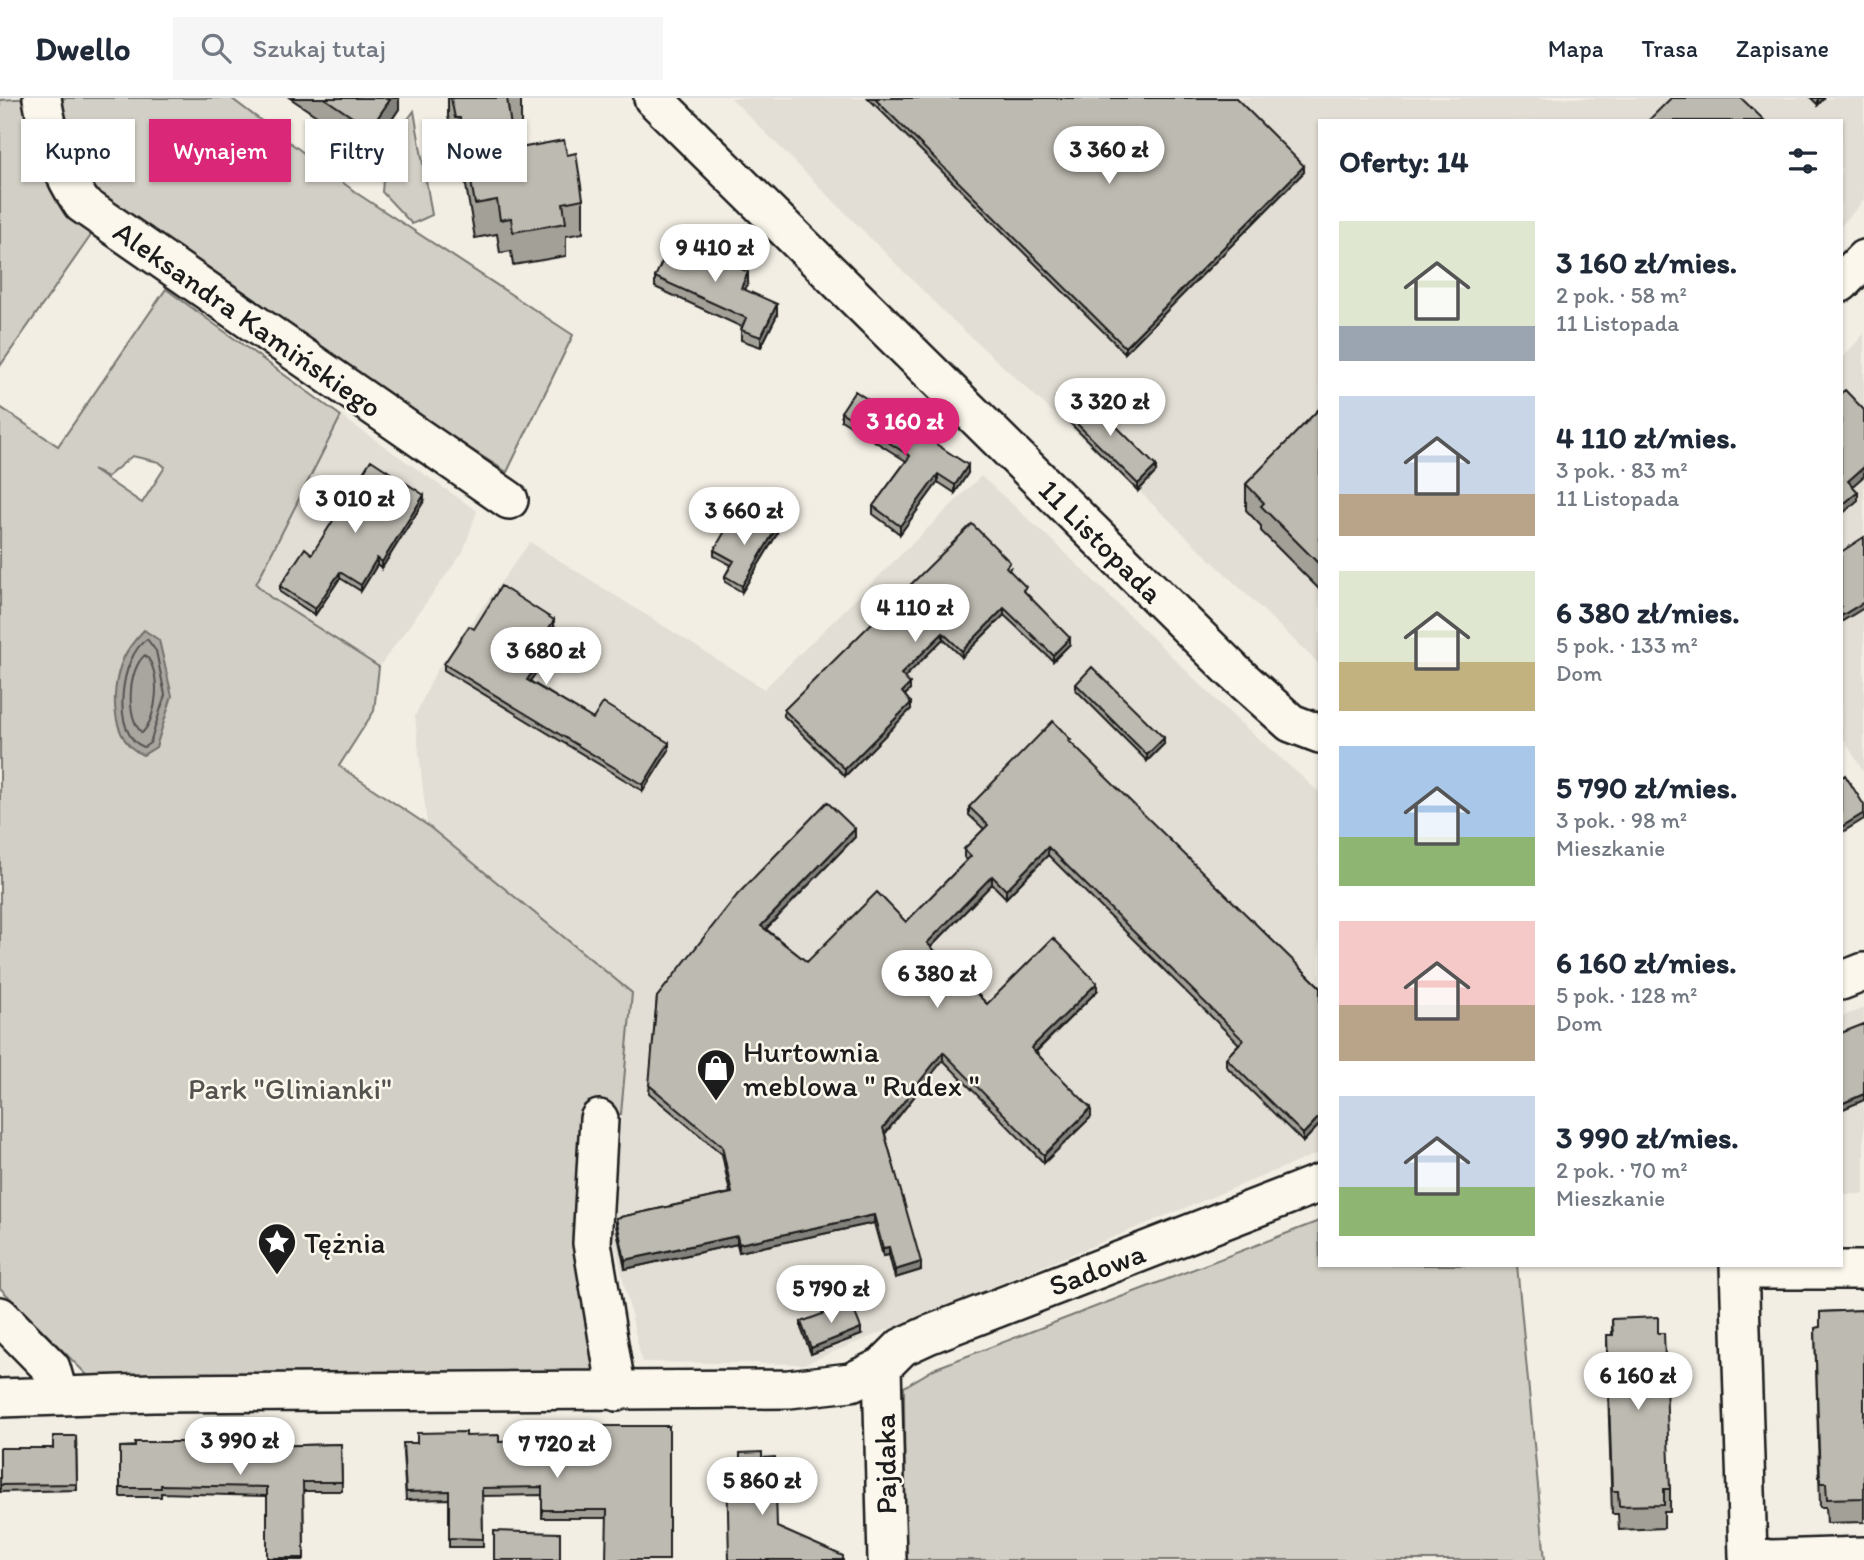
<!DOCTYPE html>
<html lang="pl">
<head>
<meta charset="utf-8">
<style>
  body { margin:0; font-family:Itim,sans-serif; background:#f6f6f7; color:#1f2937; height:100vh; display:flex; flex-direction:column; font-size:26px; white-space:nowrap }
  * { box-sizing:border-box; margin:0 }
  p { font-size:23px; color:#747a83 }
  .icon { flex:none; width:38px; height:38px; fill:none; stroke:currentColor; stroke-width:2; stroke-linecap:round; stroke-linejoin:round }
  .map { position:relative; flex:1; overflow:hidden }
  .side { position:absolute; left:1318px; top:21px; width:525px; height:1148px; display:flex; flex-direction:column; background:#fff; border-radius:0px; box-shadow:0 2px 5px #0004 }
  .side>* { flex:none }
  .top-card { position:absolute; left:21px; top:21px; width:665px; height:63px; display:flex; gap:14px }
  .price { position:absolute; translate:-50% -60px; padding:0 16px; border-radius:24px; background:#fff; color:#222; font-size:23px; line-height:46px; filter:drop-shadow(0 2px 4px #0008) }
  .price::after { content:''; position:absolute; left:50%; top:42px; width:21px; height:16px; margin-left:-10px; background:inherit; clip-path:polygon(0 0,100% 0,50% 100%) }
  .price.on { background:#db2777; color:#fff }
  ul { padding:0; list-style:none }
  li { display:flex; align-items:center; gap:21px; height:175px; padding:0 21px }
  li span { display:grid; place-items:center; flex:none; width:196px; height:140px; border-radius:0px; color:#555 }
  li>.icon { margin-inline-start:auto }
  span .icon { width:84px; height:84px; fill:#fffc; stroke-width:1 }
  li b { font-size:30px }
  h2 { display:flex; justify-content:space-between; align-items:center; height:84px; padding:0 21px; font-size:30px }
  .pill { padding:0 24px; border-radius:0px; background:#fff; box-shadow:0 2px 5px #0004; font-size:24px; line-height:63px }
  .pill.on { background:#db2777; color:#fff }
  header { display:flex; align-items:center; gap:42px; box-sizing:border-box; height:98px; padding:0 35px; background:#fff; border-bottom:2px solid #e0e1e3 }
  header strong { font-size:33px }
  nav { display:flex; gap:38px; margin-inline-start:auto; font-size:24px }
  .search { width:490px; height:63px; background:#f6f6f7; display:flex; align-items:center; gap:18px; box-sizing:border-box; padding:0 24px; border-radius:0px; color:#747a83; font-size:26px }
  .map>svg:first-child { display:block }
  .built { fill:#e2ded5 }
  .green { fill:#d2cfc6; stroke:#777671; stroke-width:2; fill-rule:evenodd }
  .water { fill:#a9a6a0; stroke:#716f6b; stroke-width:2 }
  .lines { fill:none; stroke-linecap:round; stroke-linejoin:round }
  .shore { stroke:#545351; stroke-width:2 }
  .minor-casing { stroke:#1c1c1c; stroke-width:42 }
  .minor { stroke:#fbf7ec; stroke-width:37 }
  .wall { fill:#a3a098; stroke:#1c1c1c; stroke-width:2 }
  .shaded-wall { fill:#84827c; stroke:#1c1c1c; stroke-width:2 }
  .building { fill:#bdbab1; stroke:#1c1c1c; stroke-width:2 }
  .labels { text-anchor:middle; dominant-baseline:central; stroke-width:5; stroke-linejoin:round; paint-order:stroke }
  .street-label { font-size:30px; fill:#1c1c1c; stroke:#fbf7ec }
  .poi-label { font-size:30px; fill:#1c1c1c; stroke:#fbf7ec; text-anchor:start }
  .park-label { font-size:30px; fill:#53524f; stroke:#fbf7ec }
</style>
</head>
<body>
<header>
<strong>Dwello</strong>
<div class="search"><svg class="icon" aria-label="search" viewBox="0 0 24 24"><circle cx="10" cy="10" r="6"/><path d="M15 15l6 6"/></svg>Szukaj tutaj</div>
<nav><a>Mapa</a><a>Trasa</a><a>Zapisane</a></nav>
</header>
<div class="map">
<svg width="1864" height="1462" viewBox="0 0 1864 1462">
  <rect width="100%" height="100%" fill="#f2eee4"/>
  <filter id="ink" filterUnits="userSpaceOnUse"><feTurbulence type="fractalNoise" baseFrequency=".0143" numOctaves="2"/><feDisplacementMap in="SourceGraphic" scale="14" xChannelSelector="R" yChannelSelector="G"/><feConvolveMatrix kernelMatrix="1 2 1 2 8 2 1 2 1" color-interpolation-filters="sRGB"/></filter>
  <g filter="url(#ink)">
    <path class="built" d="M731,0H1864V102L1841,128V23H1320L1319,566L1140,394L947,217Z
      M1864,236V675L1841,636V261Z
      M341,318L477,413L463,454L379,569L254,489Z
      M981,378L1059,449L1235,620L1319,694V1055L804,1266L642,1264L612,1134L631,895L427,727L415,618L436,573L530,444L764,591Z
      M1864,910V1096H1841V919Z"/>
    <path class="green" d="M32,0L92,136L0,268V2Z
      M54,0H231L358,96L573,237L507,374L317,254L90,97Z
      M414,13L432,117L412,126L382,94L386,51Z
      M166,191L341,318L256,486L270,499L379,569L374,613L339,668L427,727L632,895L621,1016L586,1017L609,1287L90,1280L0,1190V309L58,348ZM132,358L159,364L165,369L142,405L93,372L107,379Z
      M1319,1123L1320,1167H1517L1545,1462H905L904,1289L936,1270Z"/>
    <path class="water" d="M144,532L159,542L172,598L156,649L143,657C109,642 110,589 124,559C129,548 136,541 144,532Z"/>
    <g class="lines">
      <path class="shore" d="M147,541L156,553L165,597L150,645L144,649C110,638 120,558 147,541Z
        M145,557C162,573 158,619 142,635C125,619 128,571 145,557Z"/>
      <g class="minor-casing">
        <path id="minor" d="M42,0C48,39 60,73 82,106L509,402
          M653,0L1233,573L1291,625L1320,636
          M1841,185L1864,161
          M1841,883L1864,874
          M599,1021L592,1145L617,1294
          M1739,1167L1748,1458L1772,1461L1864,1458
          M1739,1168L1757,1172H1864
          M0,1218L51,1270L59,1298
          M882,1269L887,1462
          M0,1300L153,1295L789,1291L851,1284L882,1269L902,1249L928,1237L1320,1085"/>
      </g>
      <use href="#minor" class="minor"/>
    </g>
    <path class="wall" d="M290,0H399V11L370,54Z
      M448,0H521V30L511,32L514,51L567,57L583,101V135L566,138V158L513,167L511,153L500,155L497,136L475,140L460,53L455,54L448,18Z
      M868,0H1236L1304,74L1125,255Z
      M1811,0H1824L1818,7Z
      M655,179L748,185L745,192L777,217L761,249L741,242V232L742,229L655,189Z
      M1320,310V492L1261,433V428L1246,412V386Z
      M1064,313L1156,374L1138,393L1064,319Z
      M841,314L968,375L955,395L938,384L900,436L873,416V408L906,363L841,322Z
      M424,403L382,470L377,467L361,493L340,480L315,517L280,494V488L312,456Z
      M752,432L777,436L742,494L725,484V478L731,467L714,458V452Z
      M1010,470L1009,472L1026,495L1070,546L1053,563L1004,517L962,559L943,541L904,579L910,592L905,597L911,611L845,678L784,618V612Z
      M554,528L536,557L541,567L530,583L593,621L669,652L643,693L444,572V566L474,531Z
      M1076,586L1164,646L1147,663L1076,592Z
      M1071,646L1320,889V1026L1303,1044L1226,968V960L1239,946L1048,757L1006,800L992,786L931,849L987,906L1097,893L1036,954L1091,1019L1044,1065L943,962L885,1036L921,1172L895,1180L889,1157L883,1158L874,1125L739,1154L737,1146L625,1171L616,1128V1120L730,1095L722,1056L649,995L657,899L855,739L766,831L807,864L906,824L967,762L964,759V751L984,731L969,717V709Z
      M1864,1212V1424L1827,1425L1826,1409H1820L1815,1230L1820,1229V1214Z
      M1612,1221L1670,1391V1414H1664V1430L1619,1432L1618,1416H1612L1607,1260V1237H1612Z
      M801,1224L861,1237L811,1256L801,1230Z
      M669,1328L607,1420H542V1397L482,1398L483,1449H449V1401L406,1402L403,1354L417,1345L466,1338L499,1344L573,1342Z
      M76,1338L77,1392L0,1394V1350H53Z
      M222,1344L264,1348L341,1346L342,1393H303L304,1462H267V1398L161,1395V1399H120V1349Z"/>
    <path class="shaded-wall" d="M391,0H399V11L370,54V31Z
      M1819,0H1824L1818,7V1Z
      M1304,68V74L1125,255V249Z
      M748,174V185L741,200V190Z
      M777,206V217L761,249V239Z
      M968,367V375L955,395V387Z
      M1156,368V374L1138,393V386Z
      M1864,369V378L1848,392V383Z
      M938,376V384L900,436V428Z
      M1858,394V402L1841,417V408Z
      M424,397V403L382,470V464Z
      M777,429V436L742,494V488Z
      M377,460V467L361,493V487Z
      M340,474V480L315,517V511Z
      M1864,504V510L1841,524V518Z
      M1004,510V517L962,559V553Z
      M554,522V528L533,562V555Z
      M943,535V541L901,583V576Z
      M1070,540V546L1053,563V557Z
      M541,561V567L527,588V582Z
      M910,586V592L902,600V594Z
      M911,605V611L845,678V671Z
      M1164,640V646L1147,663V657Z
      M669,645V652L643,693V687Z
      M1864,715V721L1841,735V729Z
      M855,731V739L761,836V828Z
      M1048,749V757L1006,800V792Z
      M992,778V786L927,853V845Z
      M1097,885V893L1031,958V950Z
      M943,954V962L883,1038V1030Z
      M1864,996V1002L1841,1012V1006Z
      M1091,1010V1019L1044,1065V1057Z
      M1320,1018V1026L1303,1044V1036Z
      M874,1117V1125L739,1154V1146Z
      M737,1138V1146L625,1171V1162Z
      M889,1149V1157L883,1158V1150Z
      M921,1164V1172L895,1180V1172Z
      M861,1230V1237L811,1256V1250Z"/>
    <path class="building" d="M324,0H391L370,31Z
      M451,0H507L514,51L564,42L567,57L576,55L583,101L563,105L566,125L513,134L511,120L500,122L497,102L475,106L460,20H455Z
      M874,0H1236L1304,68L1125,249Z
      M1671,0H1741L1765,23H1648Z
      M673,140L748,174L741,190L777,206L761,239L741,232L746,220L655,179Z
      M1845,292L1864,312V369L1848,383L1858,394L1841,408V295Z
      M855,293L968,367L955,387L938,376L900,428L873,408L910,358L841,314Z
      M1082,294L1156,368L1138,386L1064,313Z
      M1320,310V467L1261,408L1264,405L1246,386Z
      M371,362L424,397L382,464L377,460L361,487L340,474L315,511L280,488L305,450L312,456Z
      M759,418L777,429L742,488L725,478L734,463L714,452L732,421L752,432Z
      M972,426L1010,464L1006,469L1026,489L1023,492L1070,540L1053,557L1004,510L962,553L943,535L901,576L910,586L902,594L911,605L845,671L784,612Z
      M1864,439V504L1841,518V454Z
      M501,488L554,522L533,555L541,561L527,582L593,621L603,605L669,645L643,687L444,566L469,528L474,531Z
      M1092,569L1164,640L1147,657L1076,586Z
      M1053,623L1071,642L1069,643L1320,889V1018L1303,1036L1226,960L1243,942L1048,749L1006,792L992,778L927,845L987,906L1053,840L1097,885L1031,950L1091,1010L1044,1057L943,954L883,1030L921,1164L895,1172L889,1149L883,1150L874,1117L739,1146L737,1138L625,1162L616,1120L732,1095L722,1048L649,987L657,899L738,796L827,704L855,731L761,828L807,864L877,794L906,824L971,758L964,751L988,727L969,709Z
      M1845,677L1864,707V715L1841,729V680Z
      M1864,926V996L1841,1006V935Z
      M851,1205L861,1230L811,1250L801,1224Z
      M1864,1212V1400L1827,1401L1826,1385H1820L1815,1230L1820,1229V1214Z
      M1658,1219V1235H1664L1670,1391H1664V1407L1619,1408L1618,1393H1612L1607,1237H1613L1612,1221Z
      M573,1328H669V1462H606L607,1412H542V1389L482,1390L483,1441L449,1440V1393L406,1394L403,1345H417V1335L466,1334V1338L499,1337V1344L573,1342Z
      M249,1337L250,1346L264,1348L341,1346L342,1384H303L304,1460H267V1389L161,1387V1390H120V1349H135V1344H222V1339Z
      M53,1338H76L77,1386L0,1387V1350H53Z
      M762,1354V1360L775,1359L777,1429L843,1458V1462H729L727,1368H740V1355Z
      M494,1433L560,1435V1462H494Z"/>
  </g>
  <defs>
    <g id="shop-pin" transform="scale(2.0125)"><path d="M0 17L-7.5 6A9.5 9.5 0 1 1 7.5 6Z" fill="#1c1c1c" stroke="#fbf7ec"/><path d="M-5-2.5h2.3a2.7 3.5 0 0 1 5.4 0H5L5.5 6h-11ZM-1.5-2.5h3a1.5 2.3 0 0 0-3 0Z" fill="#fff"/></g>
    <g id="sight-pin" transform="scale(2.0125)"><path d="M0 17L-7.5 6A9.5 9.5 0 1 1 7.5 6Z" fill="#1c1c1c" stroke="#fbf7ec"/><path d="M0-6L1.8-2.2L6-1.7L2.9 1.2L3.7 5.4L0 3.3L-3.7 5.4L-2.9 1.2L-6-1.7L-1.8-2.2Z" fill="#fff"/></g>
  </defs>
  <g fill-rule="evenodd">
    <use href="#shop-pin" x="716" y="970"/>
    <use href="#sight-pin" x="277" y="1144"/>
  </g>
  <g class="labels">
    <g class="street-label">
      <text transform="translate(248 221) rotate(35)">Aleksandra Kamińskiego</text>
      <text transform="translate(1101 443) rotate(45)">11 Listopada</text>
      <text transform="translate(1097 1171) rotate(-21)">Sadowa</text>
      <text transform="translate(885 1366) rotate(-91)">Pajdaka</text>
    </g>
    <g class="poi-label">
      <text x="743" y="953">Hurtownia<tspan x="743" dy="34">meblowa " Rudex "</tspan></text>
      <text x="304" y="1144">Tężnia</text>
    </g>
    <g class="park-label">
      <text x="290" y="990">Park "Glinianki"</text>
    </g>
  </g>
</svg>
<b class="price" style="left:1109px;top:88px">3 360 zł</b>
<b class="price" style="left:715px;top:186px">9 410 zł</b>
<b class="price" style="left:1110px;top:340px">3 320 zł</b>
<b class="price on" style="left:905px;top:360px">3 160 zł</b>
<b class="price" style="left:355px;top:437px">3 010 zł</b>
<b class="price" style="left:744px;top:449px">3 660 zł</b>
<b class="price" style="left:915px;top:546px">4 110 zł</b>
<b class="price" style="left:546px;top:589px">3 680 zł</b>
<b class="price" style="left:937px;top:912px">6 380 zł</b>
<b class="price" style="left:831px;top:1227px">5 790 zł</b>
<b class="price" style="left:1638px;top:1314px">6 160 zł</b>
<b class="price" style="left:240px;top:1379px">3 990 zł</b>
<b class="price" style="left:557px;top:1382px">7 720 zł</b>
<b class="price" style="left:762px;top:1419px">5 860 zł</b>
<div class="top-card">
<a class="pill">Kupno</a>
<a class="pill on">Wynajem</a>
<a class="pill">Filtry</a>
<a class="pill">Nowe</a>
</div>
<section class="side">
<h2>Oferty: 14<svg class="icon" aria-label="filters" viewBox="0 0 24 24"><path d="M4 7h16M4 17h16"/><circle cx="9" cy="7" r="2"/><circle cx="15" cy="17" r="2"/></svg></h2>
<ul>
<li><span style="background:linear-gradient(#dfe7d0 75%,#9aa5b1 0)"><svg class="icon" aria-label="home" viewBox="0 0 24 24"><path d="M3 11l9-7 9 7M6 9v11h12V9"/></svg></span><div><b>3 160 zł/mies.</b><p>2 pok. · 58 m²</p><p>11 Listopada</p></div></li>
<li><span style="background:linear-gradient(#c9d6e8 70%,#b9a48a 0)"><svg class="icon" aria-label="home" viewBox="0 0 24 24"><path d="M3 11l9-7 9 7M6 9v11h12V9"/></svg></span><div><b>4 110 zł/mies.</b><p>3 pok. · 83 m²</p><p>11 Listopada</p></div></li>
<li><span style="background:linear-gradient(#dfe7d0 65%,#c2b280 0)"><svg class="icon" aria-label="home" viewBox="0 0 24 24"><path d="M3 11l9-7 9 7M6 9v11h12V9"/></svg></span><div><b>6 380 zł/mies.</b><p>5 pok. · 133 m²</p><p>Dom</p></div></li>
<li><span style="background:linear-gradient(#a9c7e8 65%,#8fb573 0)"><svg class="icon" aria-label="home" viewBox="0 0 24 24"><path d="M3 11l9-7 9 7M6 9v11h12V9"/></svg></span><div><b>5 790 zł/mies.</b><p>3 pok. · 98 m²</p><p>Mieszkanie</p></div></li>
<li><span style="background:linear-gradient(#f6c9c9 60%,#b9a48a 0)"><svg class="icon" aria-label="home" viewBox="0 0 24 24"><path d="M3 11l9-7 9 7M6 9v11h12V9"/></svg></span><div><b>6 160 zł/mies.</b><p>5 pok. · 128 m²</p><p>Dom</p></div></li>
<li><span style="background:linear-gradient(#c9d6e8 65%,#8fb573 0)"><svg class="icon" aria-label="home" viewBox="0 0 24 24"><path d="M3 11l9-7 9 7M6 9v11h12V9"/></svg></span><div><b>3 990 zł/mies.</b><p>2 pok. · 70 m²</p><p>Mieszkanie</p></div></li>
</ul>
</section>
</div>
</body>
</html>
